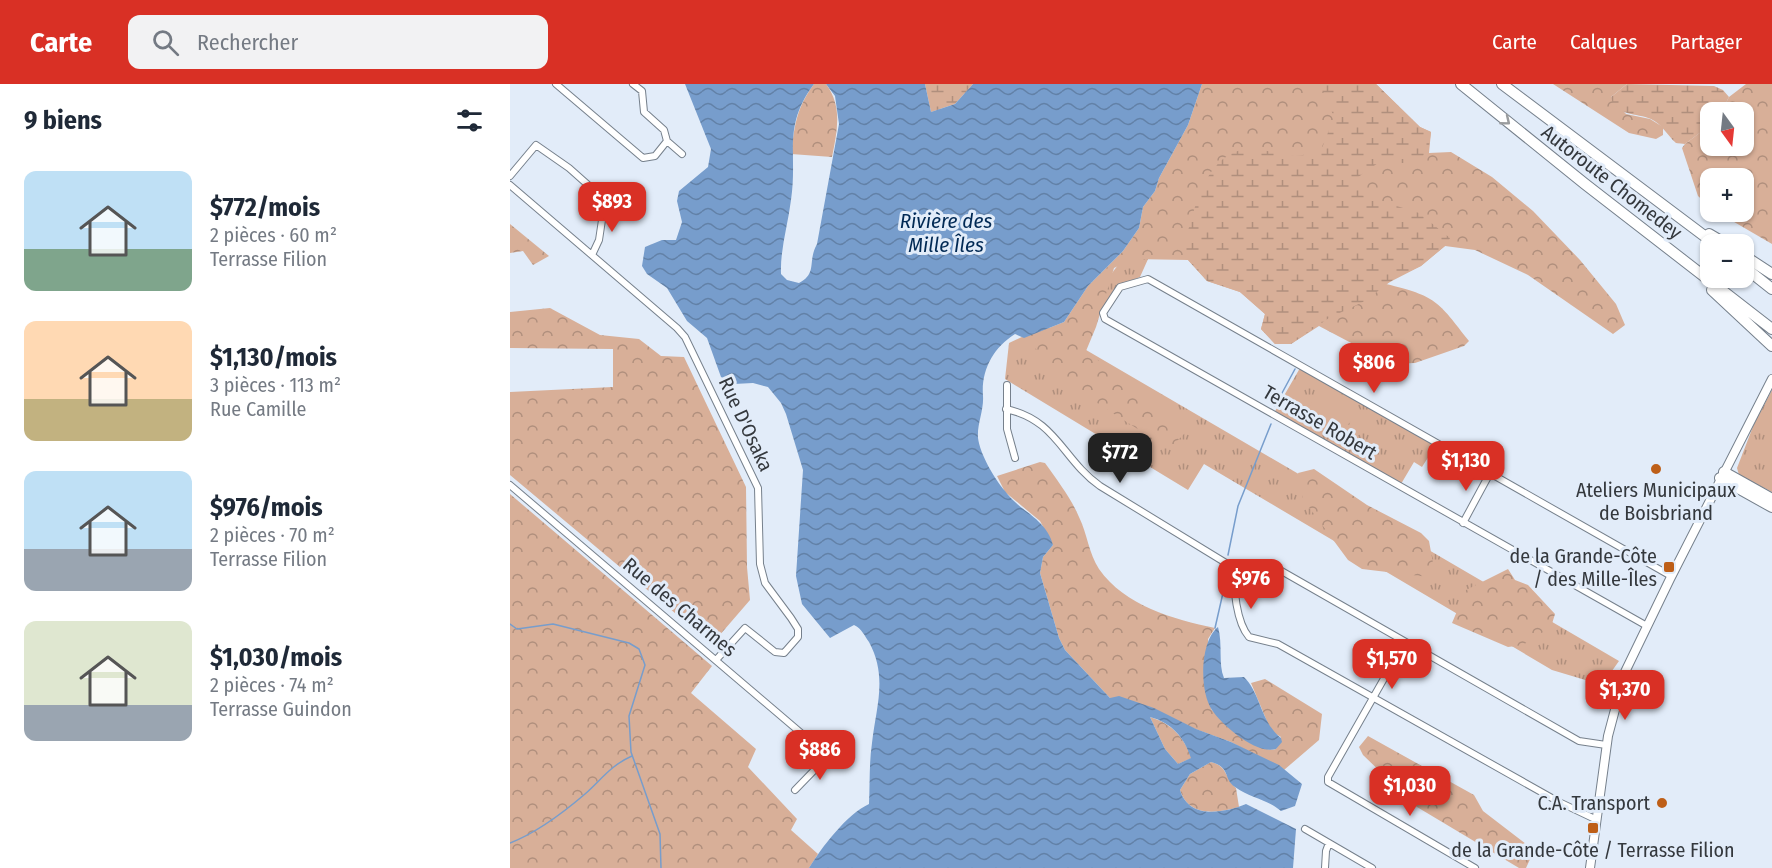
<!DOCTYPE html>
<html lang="fr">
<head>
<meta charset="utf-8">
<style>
  body { margin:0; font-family:"Fira Sans Condensed",sans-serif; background:#f2f2f3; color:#1f2937; height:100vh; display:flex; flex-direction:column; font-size:22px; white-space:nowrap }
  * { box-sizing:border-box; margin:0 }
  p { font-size:20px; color:#747a83 }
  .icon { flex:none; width:33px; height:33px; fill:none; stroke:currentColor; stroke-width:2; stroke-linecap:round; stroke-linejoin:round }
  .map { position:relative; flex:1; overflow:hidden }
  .drawer { display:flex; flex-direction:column; background:#fff; width:510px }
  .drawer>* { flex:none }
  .needle { width:39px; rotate:165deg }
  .tools { position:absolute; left:1190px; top:18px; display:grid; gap:12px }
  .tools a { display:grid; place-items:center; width:54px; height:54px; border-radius:12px; background:#fff; box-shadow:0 2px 4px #0004; font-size:30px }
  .price { position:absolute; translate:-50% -51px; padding:0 14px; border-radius:12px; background:#d93025; color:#fff; font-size:20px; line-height:39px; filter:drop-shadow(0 2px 3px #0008) }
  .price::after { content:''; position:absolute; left:50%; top:36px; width:18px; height:14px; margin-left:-9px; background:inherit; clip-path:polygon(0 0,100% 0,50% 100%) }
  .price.current { background:#222; color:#fff }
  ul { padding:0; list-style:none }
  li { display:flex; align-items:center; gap:18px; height:150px; padding:0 24px }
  li span { display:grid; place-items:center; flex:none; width:168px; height:120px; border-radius:12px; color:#555 }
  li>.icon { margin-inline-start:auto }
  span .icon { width:72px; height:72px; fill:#fffc; stroke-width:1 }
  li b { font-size:26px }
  h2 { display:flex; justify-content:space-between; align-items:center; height:72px; padding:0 24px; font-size:26px }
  header { display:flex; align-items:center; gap:36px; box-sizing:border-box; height:84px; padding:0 30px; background:#d93025; color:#fff }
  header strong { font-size:28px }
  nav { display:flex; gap:33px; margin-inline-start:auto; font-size:21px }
  .search { width:420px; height:54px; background:#f2f2f3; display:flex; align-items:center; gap:15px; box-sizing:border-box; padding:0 21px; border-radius:12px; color:#747a83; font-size:22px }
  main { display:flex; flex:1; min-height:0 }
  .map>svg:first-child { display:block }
  .grass { fill:url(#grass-tufts) }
  .forest { fill:url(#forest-crowns) }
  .wetland { fill:url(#wetland-marsh) }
  .pitch { fill:#d8af98 }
  .water { fill:url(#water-waves); fill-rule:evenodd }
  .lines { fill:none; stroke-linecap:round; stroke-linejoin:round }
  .stream { stroke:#779dcc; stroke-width:1.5 }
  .street-casing { stroke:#76808c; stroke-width:8 }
  .secondary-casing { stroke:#76808c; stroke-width:10 }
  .highway-casing { stroke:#76808c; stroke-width:12 }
  .street { stroke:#fff; stroke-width:6 }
  .secondary { stroke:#fff; stroke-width:8 }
  .highway { stroke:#fff; stroke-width:10 }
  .oneway { stroke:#9a9c9e }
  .poi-dot { fill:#be5f18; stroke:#e2ecf9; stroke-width:2 }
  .labels { text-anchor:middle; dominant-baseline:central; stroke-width:6; stroke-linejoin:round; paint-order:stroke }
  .street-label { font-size:20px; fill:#34383d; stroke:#e2ecf9 }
  .poi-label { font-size:20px; fill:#34383d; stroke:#e2ecf9 }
  .water-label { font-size:21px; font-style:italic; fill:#012954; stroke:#e2ecf9 }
</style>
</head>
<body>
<header>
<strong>Carte</strong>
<div class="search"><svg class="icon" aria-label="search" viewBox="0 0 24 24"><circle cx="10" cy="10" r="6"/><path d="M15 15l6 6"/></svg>Rechercher</div>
<nav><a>Carte</a><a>Calques</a><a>Partager</a></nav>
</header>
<main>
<section class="drawer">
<h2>9 biens<svg class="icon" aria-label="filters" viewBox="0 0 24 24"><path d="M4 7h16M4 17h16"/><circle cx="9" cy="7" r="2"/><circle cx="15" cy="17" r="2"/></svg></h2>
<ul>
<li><span style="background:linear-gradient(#bfe0f5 65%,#7fa58c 0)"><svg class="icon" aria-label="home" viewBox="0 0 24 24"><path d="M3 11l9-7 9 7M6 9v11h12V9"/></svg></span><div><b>$772/mois</b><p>2 pièces · 60 m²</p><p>Terrasse Filion</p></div></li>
<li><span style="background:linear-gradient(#ffd9b3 65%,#c2b280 0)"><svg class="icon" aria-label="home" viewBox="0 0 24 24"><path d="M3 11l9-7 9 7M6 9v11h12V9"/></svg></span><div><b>$1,130/mois</b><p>3 pièces · 113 m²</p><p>Rue Camille</p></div></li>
<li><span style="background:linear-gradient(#bfe0f5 65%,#9aa5b1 0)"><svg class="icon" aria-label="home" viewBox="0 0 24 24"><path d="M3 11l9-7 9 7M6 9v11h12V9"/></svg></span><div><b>$976/mois</b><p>2 pièces · 70 m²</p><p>Terrasse Filion</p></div></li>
<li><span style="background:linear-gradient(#dfe7d0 70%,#9aa5b1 0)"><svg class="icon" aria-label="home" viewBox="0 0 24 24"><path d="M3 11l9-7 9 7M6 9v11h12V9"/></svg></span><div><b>$1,030/mois</b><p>2 pièces · 74 m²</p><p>Terrasse Guindon</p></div></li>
</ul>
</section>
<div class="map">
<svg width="1262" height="784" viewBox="0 0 1262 784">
  <defs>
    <pattern id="grass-tufts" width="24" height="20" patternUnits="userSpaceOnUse" patternTransform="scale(1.5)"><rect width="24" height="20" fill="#d8af98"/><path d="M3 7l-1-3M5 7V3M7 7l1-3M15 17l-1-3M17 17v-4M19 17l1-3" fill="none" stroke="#b08f7d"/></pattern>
    <pattern id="forest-crowns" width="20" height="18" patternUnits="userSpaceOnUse" patternTransform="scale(1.5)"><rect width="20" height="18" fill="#d8af98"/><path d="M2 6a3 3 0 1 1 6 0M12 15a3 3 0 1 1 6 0" fill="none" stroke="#b08f7d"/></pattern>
    <pattern id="wetland-marsh" width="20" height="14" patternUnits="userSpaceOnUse" patternTransform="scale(1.5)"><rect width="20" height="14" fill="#d8af98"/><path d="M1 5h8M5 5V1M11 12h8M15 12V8" fill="none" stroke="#b08f7d"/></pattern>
    <pattern id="water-waves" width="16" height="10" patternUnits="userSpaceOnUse" patternTransform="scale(1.5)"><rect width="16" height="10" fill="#779dcc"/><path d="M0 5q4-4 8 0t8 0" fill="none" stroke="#6281a7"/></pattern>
  </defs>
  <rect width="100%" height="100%" fill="#e2ecf9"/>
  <path class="grass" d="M647,155L630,193L606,203L586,236L584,213L608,181Z
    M535,242L1109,577L1092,601L1042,586L694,380L678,406L495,295L499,259Z
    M790,284L926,361L912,383L904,378L891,400L764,329Z
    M1262,306V408L1229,391L1227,384L1244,340Z"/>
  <path class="forest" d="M304,0H316C333,23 327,47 322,73L281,70C285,40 286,25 304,0Z
    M692,0H866L910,43L921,48L919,69L941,68L982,93L1023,127L1070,176L1106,220L1115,241L1103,250L1018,191L965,166L935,162L911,182L876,200C926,212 928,217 959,257L954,262L905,279L881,280L809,242L781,260H765L751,245L755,230L730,208L697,197L678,176L623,175L604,184L586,243L576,267L675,343V349L662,362L656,363L579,314L514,254L554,238L578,202L613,167L629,144L633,123L645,107L649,94L678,41Z
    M1043,0H1117L1101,13L1116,30L1140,35L1153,43V51L1146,55L1119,49Z
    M1236,0H1262V160L1207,128H1233V94H1200V123L1188,112L1172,64L1175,60L1200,41V62H1233V28H1211L1219,13Z
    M0,140L39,172L23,181L13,167L0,169Z
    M40,224L90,251L129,255L151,272L174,273L236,403L237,483L240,516L202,560L0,391V308L103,303V265L0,264V228Z
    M530,378L535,379C547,396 561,414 569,433C577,449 579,470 589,485C615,522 663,535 705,544L698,555L701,625C714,638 748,670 766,665L771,653L761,647L741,599L755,595L812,630L809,656L774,686L721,658L600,614L555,566L549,554L530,489L533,473L543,461L530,437L495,408L487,392Z
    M804,385L857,421L911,449L919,457L925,490L919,493L852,485L838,476L793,415L788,389Z
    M0,410L202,582L181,609L246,665L238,683L287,735L281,746L308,770L299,784H0Z
    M998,485L1005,496L1018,501L1045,530L1041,543L1013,561L998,563L942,539L956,506Z
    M640,633C663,640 673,653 682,674L668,680L655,665Z
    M858,652L964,711L973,727L1020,763L1022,771L1016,784H1009L907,723L853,671L849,663Z
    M701,678C718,682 715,695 726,704L729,723C708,729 679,734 670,706L680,690Z"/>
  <path class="wetland" d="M415,0H463L445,20L421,28Z
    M810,0H866L910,43L921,48L918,69L900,79H868L844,96L852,111L909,129L940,154L935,162L911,182L885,194L855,217L819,234L781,260H765L751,245L755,230L730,208L697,197L678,176L673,165C684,130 693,67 740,65C755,64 770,72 785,72C794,72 804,67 812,64L824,33Z
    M1117,0L1204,2L1213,6L1219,13L1211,28H1200L1199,42L1175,60L1166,59C1157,51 1152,40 1141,35C1127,29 1105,32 1101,13Z"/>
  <path class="pitch" d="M819,303L850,325C839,349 814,352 792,342L807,306Z"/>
  <path class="water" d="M175,0H304C272,43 288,69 281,116C278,141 270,165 271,190L277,196L289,199C308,189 297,178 307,160L329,40L325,12L316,0H415L421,28L445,20L463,0H692L678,41L649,94L645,107L633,123L629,144L613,167L578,202L554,238L514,254L505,250C483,264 471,286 473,312C474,326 467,340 468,354C470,370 484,394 495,407C510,428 536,434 543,461L533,473L530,489L549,554L555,566L600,614L609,612L644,624L686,645L721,658L769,681L792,700L785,722L771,727C757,715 740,714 725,703C713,695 721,683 701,678L680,690L670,706C679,736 714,729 736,720L786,745L783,784H299C312,763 337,730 359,720C360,700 359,679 362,659C366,623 378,593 359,558C354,551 352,545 344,541L320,554L292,520L286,492L293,386L276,330L271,319L258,303L243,299L224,300L211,293L197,254L177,237L157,204L137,190L132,182L135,163L152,156H166L172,138L167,117L169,107L198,83L201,65ZM640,633C662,639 674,653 681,674L668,680L655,665Z
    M708,543C713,560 708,580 714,594L734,593C751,610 751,639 771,654L772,658L766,665C746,671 712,641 702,626C689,607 690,557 708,543Z"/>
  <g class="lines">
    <path class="stream" d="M765,322L785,285
      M718,471L728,422L761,340
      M0,540L7,545L43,540L119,559L129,565L135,581L119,632L121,668L150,750L151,784
      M705,544L715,500L711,481
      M0,759C26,749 54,728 75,710C91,696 101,681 122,672"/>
    <g class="street-casing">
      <path id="street" d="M46,0L133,74L145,72L157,57
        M123,0L132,7L134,28L154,46L157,57L172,70
        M0,92L26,61L59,84L95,116L89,156L82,171
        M0,101L167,244L175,253L248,404L250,480L255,499L281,534L288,545V553L274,569L265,568L235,544L206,576
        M497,301V345L505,374
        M496,325C547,336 552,375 590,402L729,487C744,493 754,481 768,485L1069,657L1096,661
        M0,401L318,672L285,706
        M953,439L980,389
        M726,485C722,503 727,539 739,553L768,560L1049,718L1087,736
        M1137,542L595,235L593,229L610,203L638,195L1161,492
        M880,584L818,693V698L965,784
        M795,745L862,784
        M815,784L816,767L819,759"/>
    </g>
    <g class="secondary-casing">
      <path id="secondary" d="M1080,784L1098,652L1115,588L1160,495L1262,295"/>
    </g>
    <g class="highway-casing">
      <path id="highway" d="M951,0L1075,100L1262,245
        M992,0L1205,160
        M1199,150L1216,160
        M1233,171L1262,190
        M1233,182L1262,205
        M1202,206L1262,262
        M1214,388L1262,415
        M1210,394L1262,423"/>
    </g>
    <use href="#street" class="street"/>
    <use href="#secondary" class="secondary"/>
    <use href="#highway" class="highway"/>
  </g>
  <defs><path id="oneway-chevron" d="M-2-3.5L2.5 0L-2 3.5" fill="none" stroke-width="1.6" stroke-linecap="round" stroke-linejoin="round" transform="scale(1.5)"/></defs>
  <use class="oneway" href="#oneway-chevron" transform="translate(996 37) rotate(39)"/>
  <g class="poi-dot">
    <circle cx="1146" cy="385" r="6"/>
    <rect x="1153" y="477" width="12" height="12" rx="3"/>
    <circle cx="1152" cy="719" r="6"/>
    <rect x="1077" y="738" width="12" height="12" rx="3"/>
  </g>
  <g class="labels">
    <g class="street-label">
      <text transform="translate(1102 98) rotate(38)">Autoroute Chomedey</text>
      <text transform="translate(810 338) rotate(30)">Terrasse Robert</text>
      <text transform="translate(236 340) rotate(65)">Rue D'Osaka</text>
      <text transform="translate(170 523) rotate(40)">Rue des Charmes</text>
    </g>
    <g class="poi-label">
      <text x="1146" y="406">Ateliers Municipaux<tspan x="1146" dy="23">de Boisbriand</tspan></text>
      <text x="1147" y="472" text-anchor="end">de la Grande-Côte<tspan x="1147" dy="23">/ des Mille-Îles</tspan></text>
      <text x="1140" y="719" text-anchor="end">C.A. Transport</text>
      <text x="1083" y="766">de la Grande-Côte / Terrasse Filion</text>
    </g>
    <g class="water-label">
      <text x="436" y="137">Rivière des<tspan x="436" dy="24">Mille Îles</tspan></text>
    </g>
  </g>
</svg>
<div class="tools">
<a><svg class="needle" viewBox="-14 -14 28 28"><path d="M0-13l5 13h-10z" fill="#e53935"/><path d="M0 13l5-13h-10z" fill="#747a83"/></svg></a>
<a>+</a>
<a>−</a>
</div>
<b class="price" style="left:102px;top:149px">$893</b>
<b class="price" style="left:864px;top:310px">$806</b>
<b class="price current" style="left:610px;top:400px">$772</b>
<b class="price" style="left:956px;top:408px">$1,130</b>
<b class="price" style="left:741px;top:526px">$976</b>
<b class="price" style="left:882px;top:606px">$1,570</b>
<b class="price" style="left:1115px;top:637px">$1,370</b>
<b class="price" style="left:310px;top:697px">$886</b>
<b class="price" style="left:900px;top:733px">$1,030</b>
</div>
</main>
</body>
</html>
